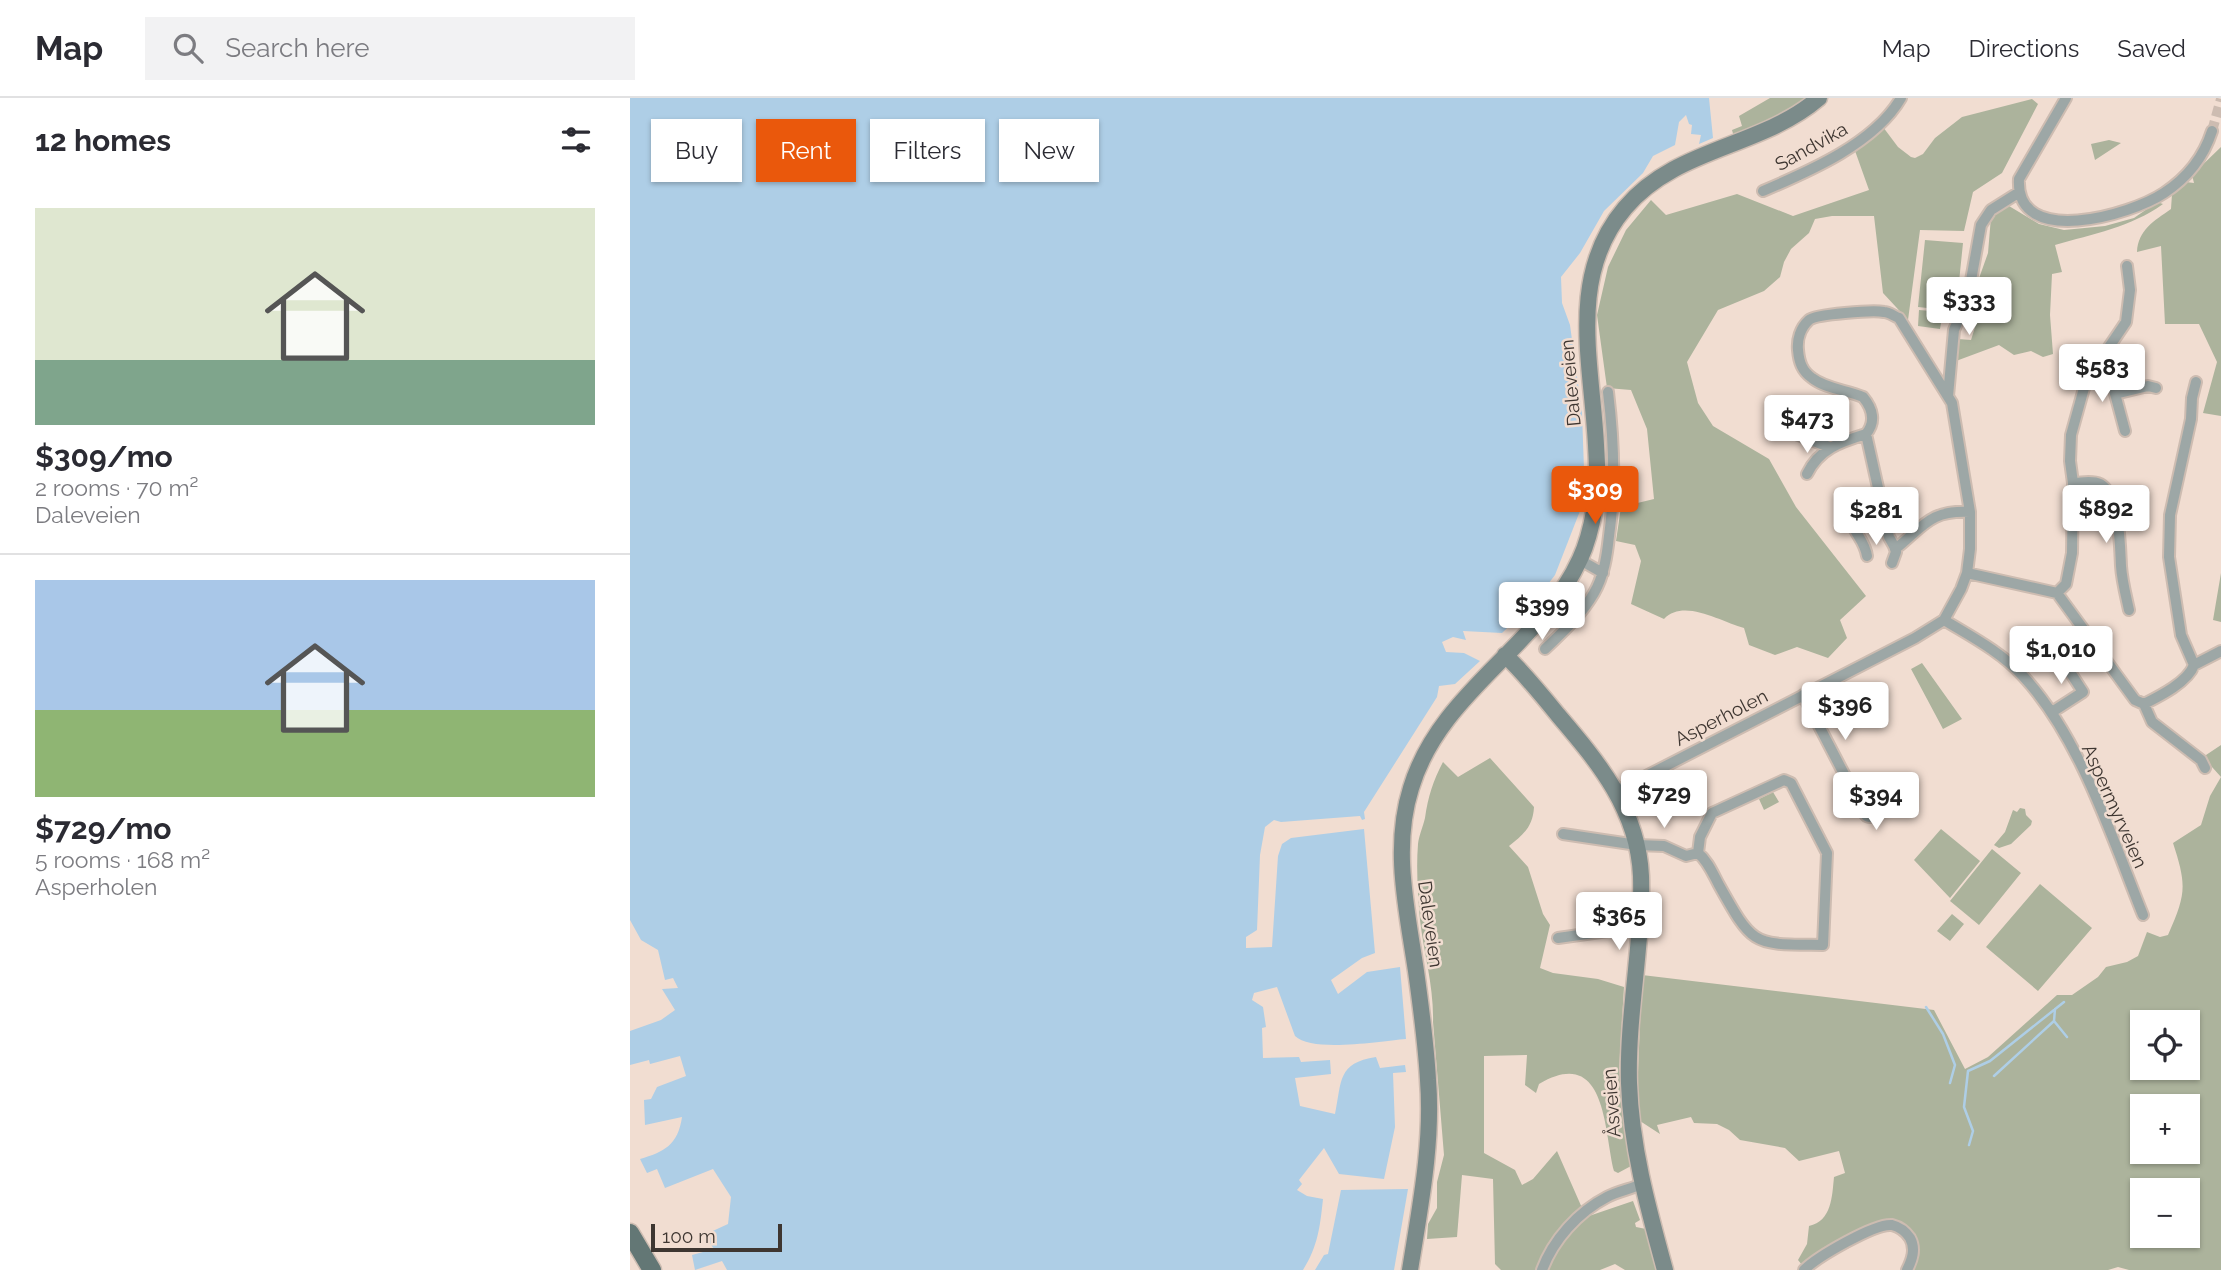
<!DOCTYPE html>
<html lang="en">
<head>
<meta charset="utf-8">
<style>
  body { margin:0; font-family:Raleway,sans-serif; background:#f2f2f3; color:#2b2b33; height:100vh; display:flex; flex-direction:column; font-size:26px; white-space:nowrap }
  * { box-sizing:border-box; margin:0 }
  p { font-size:23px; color:#7c7c81 }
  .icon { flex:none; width:38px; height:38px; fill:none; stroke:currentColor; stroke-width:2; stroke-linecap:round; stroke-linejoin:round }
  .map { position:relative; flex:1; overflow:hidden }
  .drawer { display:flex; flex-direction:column; background:#fff; width:630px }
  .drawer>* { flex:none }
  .guide { position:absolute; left:21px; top:21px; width:665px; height:63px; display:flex; gap:14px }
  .tools { position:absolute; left:1500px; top:912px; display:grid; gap:14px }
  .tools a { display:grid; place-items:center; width:70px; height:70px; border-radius:0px; background:#fff; box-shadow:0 2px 5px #0004; font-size:35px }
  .scale { position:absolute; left:21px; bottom:18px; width:131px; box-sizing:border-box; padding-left:7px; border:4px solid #3e3631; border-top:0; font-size:19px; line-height:24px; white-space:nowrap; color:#3e3631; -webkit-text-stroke:5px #f1ddd1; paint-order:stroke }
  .price { position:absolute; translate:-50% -60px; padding:0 16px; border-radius:7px; background:#fff; color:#222; font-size:23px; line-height:46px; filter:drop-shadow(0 2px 4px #0008) }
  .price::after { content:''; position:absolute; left:50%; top:42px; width:21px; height:16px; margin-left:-10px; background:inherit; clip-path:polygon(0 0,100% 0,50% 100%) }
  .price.current { background:#ea580c; color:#fff }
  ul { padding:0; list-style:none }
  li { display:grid; align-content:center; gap:14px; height:371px; padding:0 35px }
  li+li { border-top:2px solid #e1e1e2 }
  li span { display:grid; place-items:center; height:217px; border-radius:0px; color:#555 }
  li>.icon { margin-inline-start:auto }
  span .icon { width:126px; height:126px; fill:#fffc; stroke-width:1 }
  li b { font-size:30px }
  h2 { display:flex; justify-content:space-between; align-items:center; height:84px; padding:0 35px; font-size:30px }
  .pill { padding:0 24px; border-radius:0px; background:#fff; box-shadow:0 2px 5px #0004; font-size:24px; line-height:63px }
  .pill.current { background:#ea580c; color:#fff }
  header { display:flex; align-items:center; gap:42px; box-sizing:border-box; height:98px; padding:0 35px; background:#fff; border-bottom:2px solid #e1e1e2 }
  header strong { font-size:33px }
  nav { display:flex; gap:38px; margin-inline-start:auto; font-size:24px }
  .search { width:490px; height:63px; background:#f2f2f3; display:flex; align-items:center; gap:18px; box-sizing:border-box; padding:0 24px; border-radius:0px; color:#7c7c81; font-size:26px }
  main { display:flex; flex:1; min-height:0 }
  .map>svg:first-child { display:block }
  .green { fill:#acb39c; fill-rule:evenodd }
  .water { fill:#aecee6 }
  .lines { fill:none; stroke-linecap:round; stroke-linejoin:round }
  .stream { stroke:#aecee6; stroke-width:2.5 }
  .street-tunnel { stroke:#cdbcb1; stroke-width:10; stroke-dasharray:10 5; stroke-linecap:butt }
  .street-casing { stroke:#cdbcb1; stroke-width:14 }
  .secondary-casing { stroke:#cdbcb1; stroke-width:19 }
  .primary-casing { stroke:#cdbcb1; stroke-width:21 }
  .street { stroke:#9da7a6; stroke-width:10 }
  .secondary { stroke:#7b8b8a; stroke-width:16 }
  .primary { stroke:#637775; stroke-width:18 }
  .labels { text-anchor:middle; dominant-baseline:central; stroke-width:5; stroke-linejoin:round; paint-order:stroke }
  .street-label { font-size:19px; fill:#3e3631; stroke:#f1ddd1 }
</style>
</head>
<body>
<header>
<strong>Map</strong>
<div class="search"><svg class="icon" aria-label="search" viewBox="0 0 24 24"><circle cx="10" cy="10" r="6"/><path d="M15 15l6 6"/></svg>Search here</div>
<nav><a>Map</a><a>Directions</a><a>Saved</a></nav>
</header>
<main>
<section class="drawer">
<h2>12 homes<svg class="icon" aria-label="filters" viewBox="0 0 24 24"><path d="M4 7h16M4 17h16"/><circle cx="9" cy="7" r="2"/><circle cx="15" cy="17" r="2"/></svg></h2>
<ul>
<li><span style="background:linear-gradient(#dfe7d0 70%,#7fa58c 0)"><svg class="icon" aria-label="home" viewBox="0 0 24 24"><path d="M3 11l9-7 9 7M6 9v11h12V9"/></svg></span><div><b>$309/mo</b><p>2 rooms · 70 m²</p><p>Daleveien</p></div></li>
<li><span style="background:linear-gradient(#a9c7e8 60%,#8fb573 0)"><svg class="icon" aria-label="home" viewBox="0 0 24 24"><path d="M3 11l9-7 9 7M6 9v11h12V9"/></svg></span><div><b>$729/mo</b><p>5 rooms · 168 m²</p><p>Asperholen</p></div></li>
</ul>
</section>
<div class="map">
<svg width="1591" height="1172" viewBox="0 0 1591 1172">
  <rect width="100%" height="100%" fill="#f1ddd1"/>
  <path class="green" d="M1140,0H1180L1160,16L1104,39L1102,32L1112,28L1109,18Z
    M1402,1L1408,6L1372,75L1343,94L1334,133L1290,132L1278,222L1253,195L1244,118H1202L1185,121L1179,135L1161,151L1154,164L1150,179L1134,193L1088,212L1057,264L1068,305L1083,328L1139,361L1166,409L1236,498L1210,522L1217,540L1198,560L1167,549L1145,557L1119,547L1114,530C1091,524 1054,500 1034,521L1001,506L1011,463L1005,447L986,443L991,409L1024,401L1017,331L1001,292L977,290L967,217L978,169L996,132L1021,102L1036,117L1107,96L1163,118L1239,92L1224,50L1253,29L1268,49L1281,59L1285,60L1293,56L1305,40L1332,19Z
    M1479,42L1491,45L1465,62L1461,46Z
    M1591,49V318L1573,315L1587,264L1569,226H1535L1531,148L1507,154C1508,132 1524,123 1541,111L1542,96L1556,84L1564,85L1562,77Z
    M1527,104L1533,106C1501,129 1463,136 1425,147L1432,174L1422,176L1420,217L1423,256L1413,259L1401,253L1384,257L1369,247L1326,263L1328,241L1341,242L1347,223L1336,217L1358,155L1361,119L1379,108L1409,126L1434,132L1475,128L1504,120Z
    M1295,142L1333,145L1326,213L1288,209Z
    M1289,212L1313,214L1310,231L1288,228Z
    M1591,475V524L1583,522Z
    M1292,565L1332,621L1313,631L1281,571Z
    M1591,647V1172H1499L1488,1169L1478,1172H1280C1292,1151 1291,1140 1270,1125L1172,1167L1168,1162L1177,1146L1179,1128C1202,1123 1202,1098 1204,1079L1215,1075L1209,1053L1169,1063L1155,1050L1110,1042L1099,1032L1087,1026L1064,1025L1061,1019L1027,1027L1030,1036L1010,1023L1007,999L1012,877L1304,912L1335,971L1358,959L1427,897H1442L1468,879L1476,869L1497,864L1508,858L1517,834L1530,839L1538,837C1556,796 1557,788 1543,745L1571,727L1580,698L1591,679L1573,659ZM1512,924H1558V970H1512ZM1512,1008H1558V1054H1512ZM1512,1092H1558V1138H1512Z
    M860,660L904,709C903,729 893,737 879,748L898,769L913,816L920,827L910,870L923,875L968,881L994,889L989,971L1001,1068L988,1075L984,1073C974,1034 977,946 909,986L906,995L895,987L897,957L854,958V1055L885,1072L892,1087L903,1081L927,1053L956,1119L1003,1103L1010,1122L1005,1125L1006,1129L1016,1131L1026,1172H995L985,1166L970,1172H871L865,1166L863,1081L832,1077L827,1139L797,1141L798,1126L807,1110V1084L814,1057L803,924C804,889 794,856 790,822C788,798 786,771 788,746C789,737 793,729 795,720C798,699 803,683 813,664L828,679Z
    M1143,694L1149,704L1134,712L1129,701Z
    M1390,710L1395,711L1396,717L1402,723L1401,727L1381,746L1369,750L1364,747L1375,734L1383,712L1387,714Z
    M1311,731L1350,763L1320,800L1284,762Z
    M1362,751L1391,775L1349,827L1320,803Z
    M1410,786L1462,830L1408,893L1356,849Z
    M1322,816L1334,826L1320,843L1307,833Z"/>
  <path class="water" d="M0,0H1079L1083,40L1069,46L1071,37L1061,36L1062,27L1059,26L1056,17L1049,24L1045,47L1023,58L1013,75L974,113L950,155L931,179L932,205L940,227L952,315L955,400L925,477L905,503L872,535L833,533L836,542L823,539L812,544L816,554L834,555L850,563L825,586L809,588L807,599L734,714L735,721L732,722L730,718L651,724L644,722L635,729L630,757L627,832L616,839V850L642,849L648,758L652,746L661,740L734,731L745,855L732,860L701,882L708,896L737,874L770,869L776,941C751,943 682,955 665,938L647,889L624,895L622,902L633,909L636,929L632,930L633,960L669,959L671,964L700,962L701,976L665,980L670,1008L705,1016C712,983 707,965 746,959L750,970L775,967L776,974L763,975L765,1029L754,1081L709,1076L694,1050L669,1082L672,1086L667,1092L677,1098L693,1101C690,1129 688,1148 673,1172H97L92,1163L65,1172L62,1157L84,1151L74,1137L98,1126L101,1099L83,1071L35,1090L27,1071L17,1075L10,1061C34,1054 48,1047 52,1019L15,1027L14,1002L21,1001L27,989L56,978L50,958L20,966L19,962L0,967V933L31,922L45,912L32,891L48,890L43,880L35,882L28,852L11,842L0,822Z
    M778,1091L764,1172H685L694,1157L698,1156L711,1092Z"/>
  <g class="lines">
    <path class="stream" d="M1296,909L1313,936L1325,967L1320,985
      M1425,911L1424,923L1437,939
      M1364,978L1424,923
      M1339,1047L1343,1033L1334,1009L1338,973L1360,963L1434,904"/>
    <path class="street-tunnel" d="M1582,33L1591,1"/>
    <g class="street-casing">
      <path id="street" d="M1436,0L1389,81C1385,151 1501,117 1534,95C1557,80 1574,58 1582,33
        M1133,93C1180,73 1245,45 1271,0
        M1469,265L1480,277L1495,333
        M1485,296L1518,288L1526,290
        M1318,298L1324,232L1338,199L1351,127L1361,112L1388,95
        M1166,336L1199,349
        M1236,336L1259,439L1264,448H1269C1295,426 1302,412 1340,414
        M1443,385C1452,385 1462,382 1470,386C1490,397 1490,449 1491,468C1492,483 1496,498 1499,512
        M1237,458C1235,441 1219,431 1220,414C1227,402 1238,402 1251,398
        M950,462L973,475
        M1262,465L1266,454L1264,448
        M1337,475L1427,495L1505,602L1514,606C1530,598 1558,584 1564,567L1551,537L1539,459L1540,417L1561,321L1562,300L1566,284
        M1427,495L1436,486L1442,455L1443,385L1440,363L1441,337L1456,283L1496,224L1500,192L1497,168
        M1314,522C1342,539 1371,554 1393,578C1450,639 1482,740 1513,817
        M915,551C933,534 952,516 964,495C974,478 977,457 979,438C986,389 984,343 978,294
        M1564,567L1591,553
        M1173,597L1227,701L1235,708
        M1514,606L1522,624L1571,662L1575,670
        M1422,614L1453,594L1431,560
        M1154,682L1161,685L1197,755L1193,847C1123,846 1124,850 1089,787C1083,776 1078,763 1068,755L1070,739L1082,715Z
        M987,693L1285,540L1314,522L1331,491L1337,475L1340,451V414L1322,305L1269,220C1264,218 1259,214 1254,214C1243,212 1186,216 1179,222C1170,230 1167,242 1168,252C1169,264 1172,273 1182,280C1196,291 1217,292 1233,299C1243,311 1246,324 1236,336C1210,344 1189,351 1177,376
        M1234 713a6 6 0 1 1 12 0a6 6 0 1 1-12 0Z
        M933,736L1007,747L1034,748L1056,758L1068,755
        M928,840L992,831L1009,832
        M912,1172C923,1142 948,1114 977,1099C988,1093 1001,1091 1012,1086
        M1174,1172C1187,1159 1245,1125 1262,1127C1270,1129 1276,1134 1280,1140C1286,1151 1282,1162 1277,1172"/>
    </g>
    <g class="secondary-casing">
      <path id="secondary" d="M875,557C894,575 911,596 928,617C969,665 1008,712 1011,778C1013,847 997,916 999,985C1001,1049 1018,1110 1035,1172
        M780,1172C790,1109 803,1045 798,982C796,945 791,909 786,873C777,812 762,750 781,690C810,593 910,549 950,461C958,444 962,426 965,408C969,388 967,367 966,347C962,266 937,178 995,110C1046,49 1131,50 1189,0"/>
    </g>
    <g class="primary-casing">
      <path id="primary" d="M0,1135L22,1172"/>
    </g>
    <use href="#street" class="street"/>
    <use href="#secondary" class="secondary"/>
    <use href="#primary" class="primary"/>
  </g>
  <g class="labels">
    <g class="street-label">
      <text transform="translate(1181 48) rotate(-29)">Sandvika</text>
      <text transform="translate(940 285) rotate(-95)">Daleveien</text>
      <text transform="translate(1091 619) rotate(-27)">Asperholen</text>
      <text transform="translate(1485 708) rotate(66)">Aspermyrveien</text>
      <text transform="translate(801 826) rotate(82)">Daleveien</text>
      <text transform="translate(981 1005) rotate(-94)">Åsveien</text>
    </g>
  </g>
</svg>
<div class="tools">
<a><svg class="icon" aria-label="locate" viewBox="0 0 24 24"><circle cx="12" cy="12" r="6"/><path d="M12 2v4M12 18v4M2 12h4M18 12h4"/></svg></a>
<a>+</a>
<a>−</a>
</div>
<div class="scale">100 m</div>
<b class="price" style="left:1339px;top:239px">$333</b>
<b class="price" style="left:1472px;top:306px">$583</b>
<b class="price" style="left:1177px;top:357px">$473</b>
<b class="price current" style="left:965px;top:428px">$309</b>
<b class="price" style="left:1476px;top:447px">$892</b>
<b class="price" style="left:1246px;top:449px">$281</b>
<b class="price" style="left:912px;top:544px">$399</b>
<b class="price" style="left:1431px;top:588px">$1,010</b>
<b class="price" style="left:1215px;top:644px">$396</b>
<b class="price" style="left:1034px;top:732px">$729</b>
<b class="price" style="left:1246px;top:734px">$394</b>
<b class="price" style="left:989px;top:854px">$365</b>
<div class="guide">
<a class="pill">Buy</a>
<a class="pill current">Rent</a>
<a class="pill">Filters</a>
<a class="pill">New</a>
</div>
</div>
</main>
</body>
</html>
